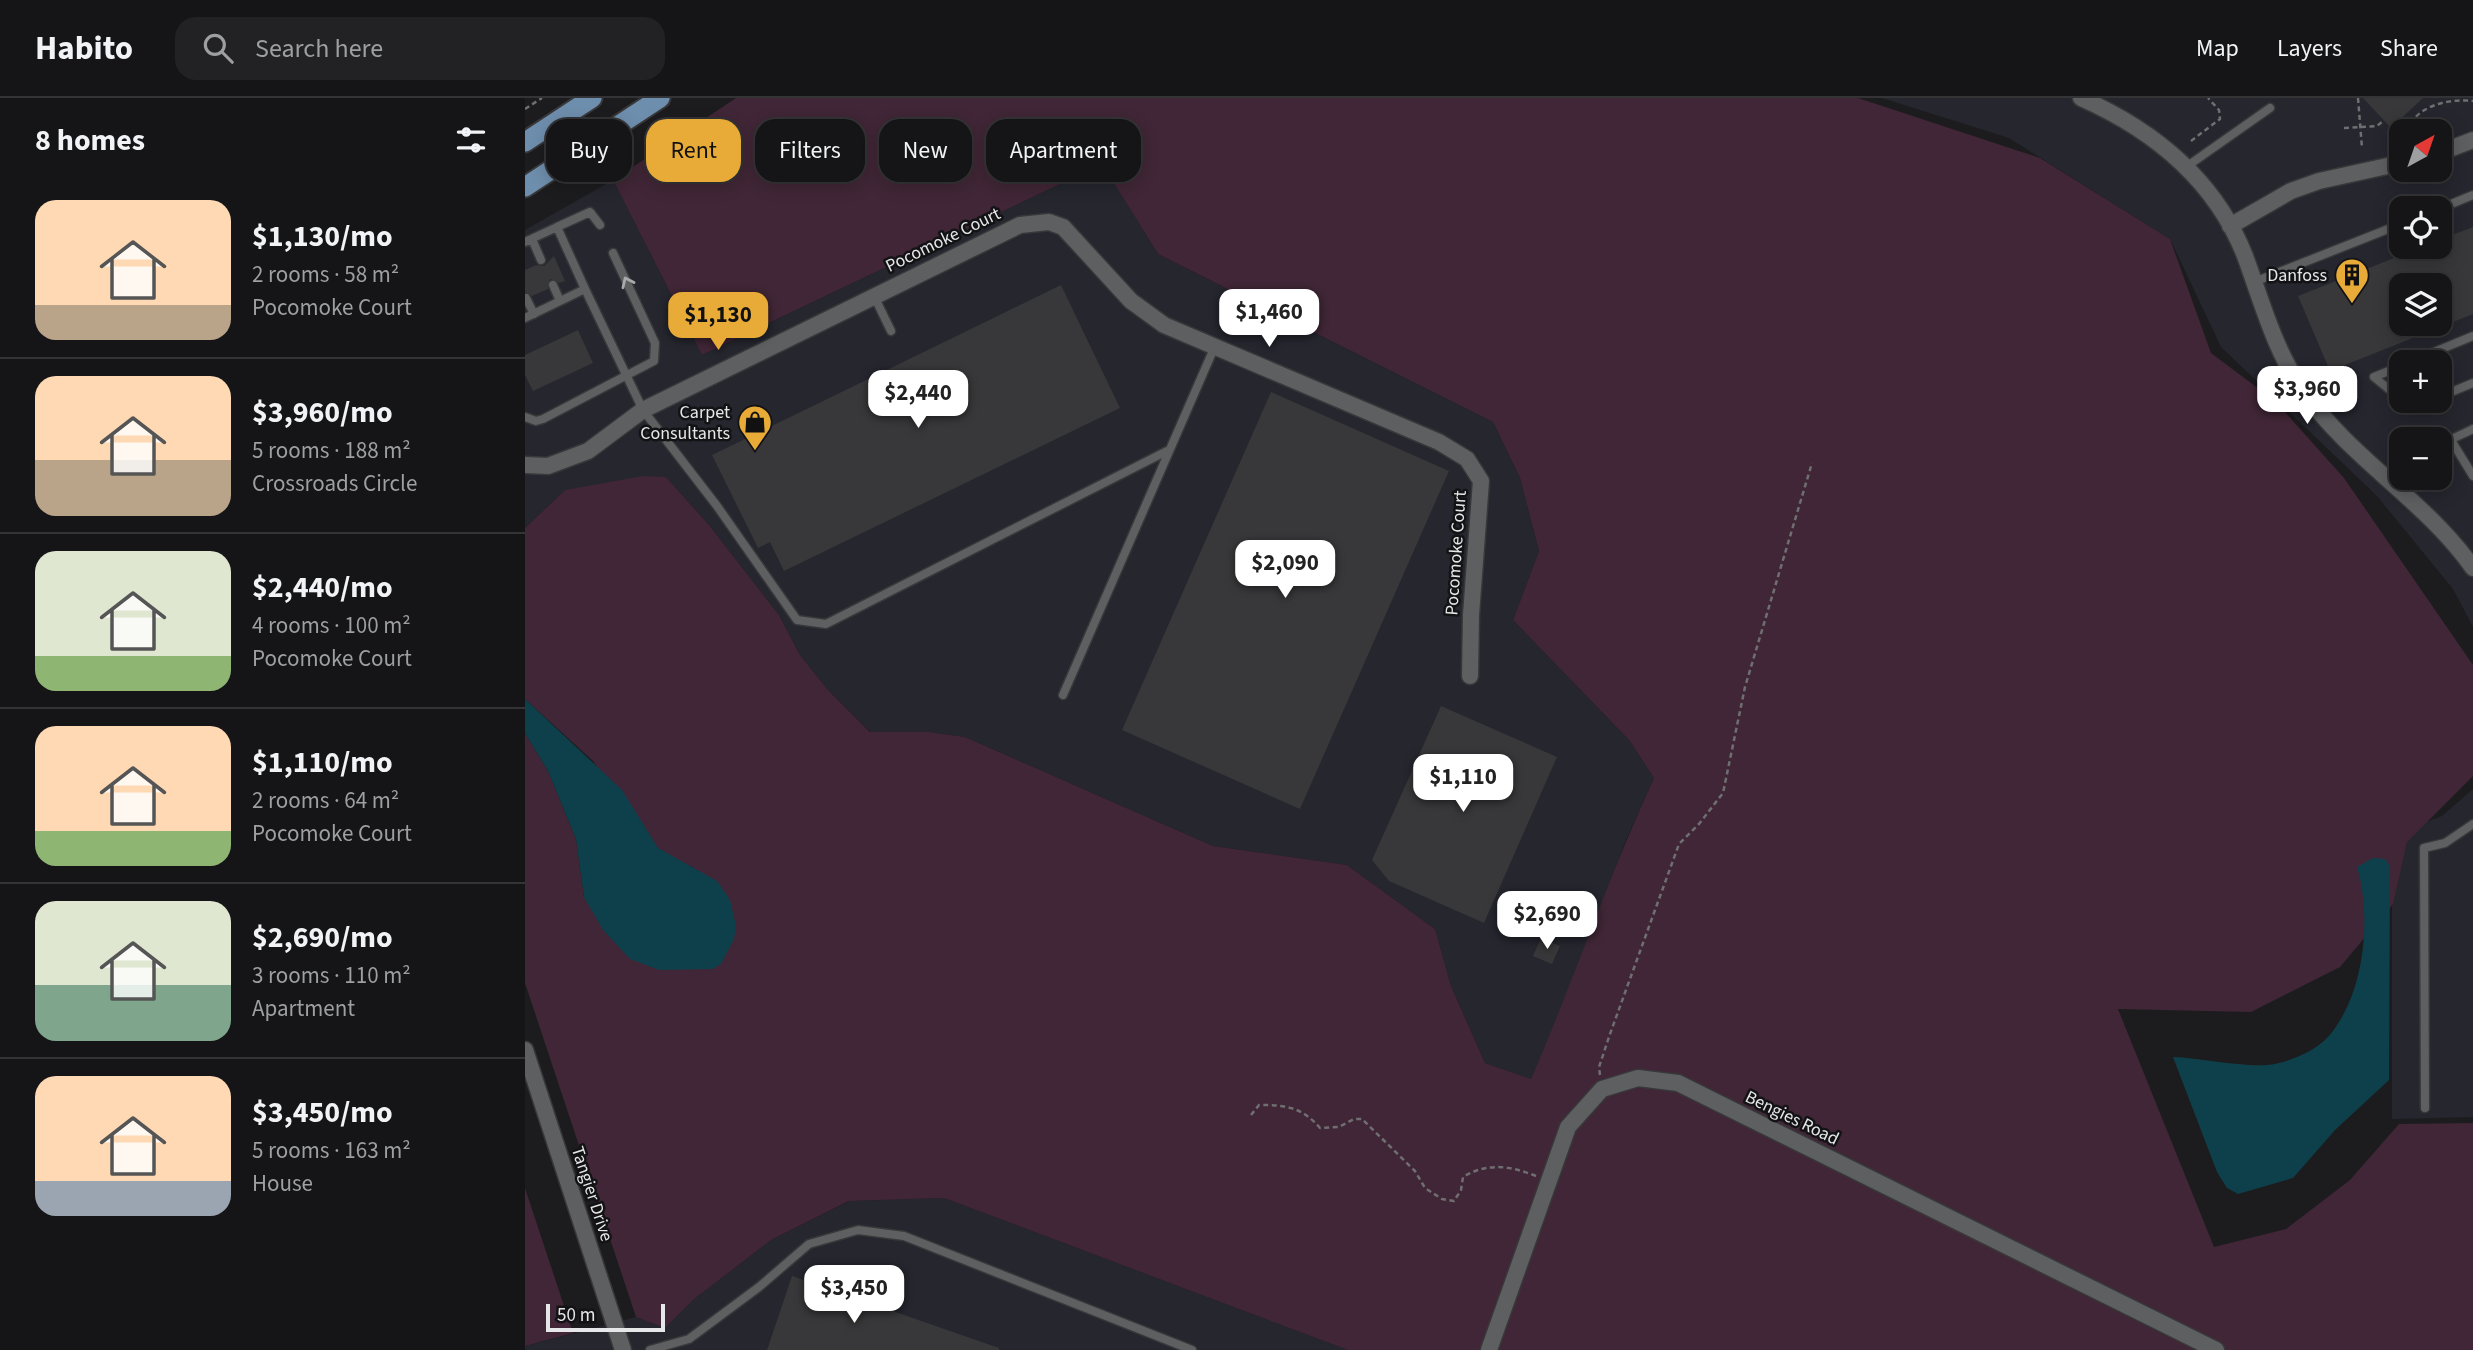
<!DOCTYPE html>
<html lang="en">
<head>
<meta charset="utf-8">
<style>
  body { margin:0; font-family:"Source Sans 3",sans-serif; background:#222224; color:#f1f3f6; height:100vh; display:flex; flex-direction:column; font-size:26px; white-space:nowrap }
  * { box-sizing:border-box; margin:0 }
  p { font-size:23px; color:#9d9fa1 }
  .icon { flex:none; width:38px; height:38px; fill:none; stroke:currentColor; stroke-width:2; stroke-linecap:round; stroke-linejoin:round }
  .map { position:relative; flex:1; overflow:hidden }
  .sheet { display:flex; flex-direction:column; background:#151517; width:525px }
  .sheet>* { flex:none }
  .banner { position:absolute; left:21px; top:21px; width:665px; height:63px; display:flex; gap:14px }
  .needle { width:46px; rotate:40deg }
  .fabs { position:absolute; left:1864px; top:21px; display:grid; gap:14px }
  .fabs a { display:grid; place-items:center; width:63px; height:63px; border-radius:14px; background:#151517; box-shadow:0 4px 18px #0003,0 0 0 2px #343436; font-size:35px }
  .scale { position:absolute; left:21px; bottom:18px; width:119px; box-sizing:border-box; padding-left:7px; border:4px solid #e6e7e8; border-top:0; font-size:19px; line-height:24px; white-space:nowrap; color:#e6e7e8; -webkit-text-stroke:5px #131316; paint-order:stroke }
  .price { position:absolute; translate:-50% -60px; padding:0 16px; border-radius:14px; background:#fff; color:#222; font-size:23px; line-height:46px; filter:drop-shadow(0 2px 4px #0008) }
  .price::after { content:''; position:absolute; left:50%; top:42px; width:21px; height:16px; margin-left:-10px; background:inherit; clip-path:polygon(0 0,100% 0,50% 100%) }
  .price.active { background:#e8ab37; color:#111 }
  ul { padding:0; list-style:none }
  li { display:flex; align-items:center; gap:21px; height:175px; padding:0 35px }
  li+li { border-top:2px solid #343436 }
  li span { display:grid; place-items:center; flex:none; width:196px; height:140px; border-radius:21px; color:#555 }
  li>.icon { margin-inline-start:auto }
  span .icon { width:84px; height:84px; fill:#fffc; stroke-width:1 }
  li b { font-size:30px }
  h2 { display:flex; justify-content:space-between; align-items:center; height:84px; padding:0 35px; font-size:30px }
  .chip { padding:0 24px; border-radius:21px; background:#151517; box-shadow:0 4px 18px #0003,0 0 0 2px #343436; font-size:24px; line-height:63px }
  .chip.active { background:#e8ab37; color:#111 }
  header { display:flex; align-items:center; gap:42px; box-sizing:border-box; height:98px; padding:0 35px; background:#151517; border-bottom:2px solid #343436 }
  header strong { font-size:33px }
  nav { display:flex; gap:38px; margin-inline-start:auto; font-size:24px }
  .search { width:490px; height:63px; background:#222224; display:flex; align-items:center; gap:18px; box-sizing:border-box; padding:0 24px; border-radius:21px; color:#9d9fa1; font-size:26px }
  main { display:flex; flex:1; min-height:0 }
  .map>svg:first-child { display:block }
  .built { fill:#25262e; fill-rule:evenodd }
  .green { fill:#402636 }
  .water { fill:#0e404b }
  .building { fill:#383739; fill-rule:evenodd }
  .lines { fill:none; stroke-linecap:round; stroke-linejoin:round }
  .service-casing { stroke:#38383a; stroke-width:11 }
  .minor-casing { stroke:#38383a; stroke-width:19 }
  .primary-casing { stroke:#38383a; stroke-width:23 }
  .path { stroke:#6f6f71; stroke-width:2.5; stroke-dasharray:5 3.5; stroke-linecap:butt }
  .service { stroke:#5e5f61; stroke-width:8 }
  .minor { stroke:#5e5f61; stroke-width:16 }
  .primary { stroke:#6e8ead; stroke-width:19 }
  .oneway { stroke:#a9aaab }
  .labels { text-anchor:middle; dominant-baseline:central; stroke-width:5; stroke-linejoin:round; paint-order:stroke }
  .street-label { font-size:18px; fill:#e6e7e8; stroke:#131316 }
  .poi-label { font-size:18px; fill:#e6e7e8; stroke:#131316; text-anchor:end }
</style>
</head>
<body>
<header>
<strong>Habito</strong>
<div class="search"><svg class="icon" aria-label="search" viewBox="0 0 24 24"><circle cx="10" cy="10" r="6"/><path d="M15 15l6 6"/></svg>Search here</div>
<nav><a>Map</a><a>Layers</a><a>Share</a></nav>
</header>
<main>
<section class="sheet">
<h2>8 homes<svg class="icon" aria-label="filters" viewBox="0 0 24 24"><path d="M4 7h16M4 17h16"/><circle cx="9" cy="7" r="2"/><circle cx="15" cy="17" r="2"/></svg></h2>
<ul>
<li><span style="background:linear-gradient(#ffd9b3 75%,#b9a48a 0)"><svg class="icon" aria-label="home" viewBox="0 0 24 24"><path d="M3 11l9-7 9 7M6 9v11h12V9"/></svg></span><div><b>$1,130/mo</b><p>2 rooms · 58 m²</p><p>Pocomoke Court</p></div></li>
<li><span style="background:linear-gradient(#ffd9b3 60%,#b9a48a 0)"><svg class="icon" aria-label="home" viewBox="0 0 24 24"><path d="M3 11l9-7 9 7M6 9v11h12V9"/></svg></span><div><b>$3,960/mo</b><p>5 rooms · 188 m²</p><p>Crossroads Circle</p></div></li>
<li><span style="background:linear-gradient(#dfe7d0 75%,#8fb573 0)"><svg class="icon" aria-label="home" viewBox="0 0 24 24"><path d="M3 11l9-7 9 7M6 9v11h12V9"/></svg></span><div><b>$2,440/mo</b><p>4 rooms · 100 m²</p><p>Pocomoke Court</p></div></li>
<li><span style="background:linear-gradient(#ffd9b3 75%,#8fb573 0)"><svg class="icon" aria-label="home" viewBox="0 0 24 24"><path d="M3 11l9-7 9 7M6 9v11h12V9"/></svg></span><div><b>$1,110/mo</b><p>2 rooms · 64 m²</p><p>Pocomoke Court</p></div></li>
<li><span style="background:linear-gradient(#dfe7d0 60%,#7fa58c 0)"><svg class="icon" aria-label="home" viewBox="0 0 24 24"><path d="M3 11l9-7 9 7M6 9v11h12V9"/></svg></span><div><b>$2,690/mo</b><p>3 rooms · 110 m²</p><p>Apartment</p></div></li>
<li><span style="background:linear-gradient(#ffd9b3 75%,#9aa5b1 0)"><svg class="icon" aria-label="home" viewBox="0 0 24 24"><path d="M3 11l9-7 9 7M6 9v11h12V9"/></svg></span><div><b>$3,450/mo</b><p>5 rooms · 163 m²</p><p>House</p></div></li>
</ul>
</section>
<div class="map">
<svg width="1948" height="1252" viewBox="0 0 1948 1252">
  <rect width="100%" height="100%" fill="#1c1c1f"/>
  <path class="built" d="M1357,0H1948V529L1928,491L1852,398L1696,249L1645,141L1484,40ZM1876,33H1914V72H1876ZM1876,110H1914V149H1876ZM1876,187H1914V226H1876ZM1876,264H1914V303H1876ZM1876,341H1914V380H1876Z
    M577,66L633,156L968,324L995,380L1014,453L988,522L1104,642L1129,680L1101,742L1037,911L1006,981L960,965L926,888L910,831L822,767L688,748L440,639L404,634H346L302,591L275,557L254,517L184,427L141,379L40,392L0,430V132L88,82L177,257Z
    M1948,691V1019L1867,1021V737L1917,718Z
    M419,1100L823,1252H0V1248L111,1219L140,1230L168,1202L246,1142L325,1103Z"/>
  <path class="green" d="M211,0H1333L1515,60L1645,141L1686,255L1750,303L1819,380L1948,567V678L1882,744L1868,806L1815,869L1726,914L1593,911L1689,1149L1761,1131L1825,1082L1874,1026L1948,1025V1252H823L419,1100L324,1103L246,1142L168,1202L140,1230L111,1219L0,885V635L23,673L51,741L59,799L168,769L153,764L133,750L67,662L0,601V430L40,392L118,378L141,379L184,427L254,517L275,557L302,591L345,634H404L440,639L688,748L822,767L910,831L926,888L960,965L1006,981C1049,882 1083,779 1129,680L1104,642L988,522L1014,453L995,380L968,324L633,156L577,66L177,257L88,82Z
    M0,1090L48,1235L0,1248Z"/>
  <path class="water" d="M0,601L97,692L133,750L192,783L205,802L211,828L209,841L196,866L187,871L134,872L105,861L78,832L59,799L51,741L23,673L0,635Z
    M1848,760L1860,761L1865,768L1864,982L1810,1032L1768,1080L1713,1096L1702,1090L1692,1074L1648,959C1676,960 1726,971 1750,966C1768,962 1790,953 1803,939C1840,897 1847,820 1832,769Z"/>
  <path class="building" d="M1838,0H1898L1866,30Z
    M1948,129V216L1805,273L1773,198L1897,149H1914V142ZM1876,187H1914V226H1876Z
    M29,158L40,183L34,185L25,181L23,191L7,198L0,194V172L11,167L19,168Z
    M536,187L595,310L259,473L245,444L233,450L187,357Z
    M53,232L68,265L8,293L0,277V257Z
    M746,294L924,373L775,711L597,632Z
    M916,608L1032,659L959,825L864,783L847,762Z
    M1016,840L1035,848L1027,866L1008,858Z
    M267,1178L474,1250V1252H242Z"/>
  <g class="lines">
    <g class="service-casing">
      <path id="service" d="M1661,69L1745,10
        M1914,111L1948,97
        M32,129L65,114L75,127
        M7,141L16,162
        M0,144L32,129L60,191
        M1729,184L1876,126
        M28,187L35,203
        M349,198L366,233
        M1,200L9,216
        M0,220L60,191L118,312L192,408L272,522L301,526L642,353
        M1885,264L1948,238
        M1876,268L1849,279L1876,301
        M1914,299L1948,285
        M1878,303L1888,310L1906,303
        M0,319L11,323L18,321L129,263L130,245L88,155
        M1926,342L1948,378
        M1914,347L1948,331
        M1864,380L1876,368
        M538,597L690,248
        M1900,1010L1899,750L1920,745L1948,726
        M125,1252L164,1241L234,1189L284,1146L333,1132L379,1138L667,1252"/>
    </g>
    <g class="minor-casing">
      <path id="minor" d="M1556,0C1628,32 1690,82 1720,158C1737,204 1750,254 1779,294C1826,361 1901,403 1948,470
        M1914,55L1948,42
        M1705,128L1766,93L1794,83L1876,65
        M0,367L23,368L63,353L118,312L495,127L524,124L538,129L606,203L639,227L914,344L942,361L956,383L946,517L945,578
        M0,952L98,1252
        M964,1252L1043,1029L1077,991L1113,980L1153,985L1691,1252"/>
    </g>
    <g class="primary-casing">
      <path id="primary" d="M0,44L67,0
        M0,89L135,0"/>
    </g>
    <path class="path" d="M1833,0L1837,50
      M0,11L17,0
      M1819,30L1852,28L1858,23
      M1882,33C1890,8 1924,0 1948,3
      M1666,43L1695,21L1694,12L1683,0
      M1075,977L1074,969L1085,936L1154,746L1174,726L1198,695L1220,589L1287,365
      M726,1017L734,1007C761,1007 777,1009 795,1030L814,1029L829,1021H837L890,1073L900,1090L917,1101L929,1103L936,1092L938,1079C963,1064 985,1068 1011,1078"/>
    <use href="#service" class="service"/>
    <use href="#minor" class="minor"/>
    <use href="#primary" class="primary"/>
  </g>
  <defs><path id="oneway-chevron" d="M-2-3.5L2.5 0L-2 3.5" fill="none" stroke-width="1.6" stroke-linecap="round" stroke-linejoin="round" transform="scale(1.75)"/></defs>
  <use class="oneway" href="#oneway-chevron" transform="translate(102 184) rotate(-115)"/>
  <defs>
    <g id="building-pin" transform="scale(1.75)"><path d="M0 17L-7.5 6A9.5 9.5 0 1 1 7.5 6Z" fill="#e8ab37" stroke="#131316"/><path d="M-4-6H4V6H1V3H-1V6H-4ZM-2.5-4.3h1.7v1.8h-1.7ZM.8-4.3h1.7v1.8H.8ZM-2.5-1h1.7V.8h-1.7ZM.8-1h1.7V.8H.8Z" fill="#111"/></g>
    <g id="shop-pin" transform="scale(1.75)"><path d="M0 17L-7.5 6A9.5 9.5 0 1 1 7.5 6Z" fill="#e8ab37" stroke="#131316"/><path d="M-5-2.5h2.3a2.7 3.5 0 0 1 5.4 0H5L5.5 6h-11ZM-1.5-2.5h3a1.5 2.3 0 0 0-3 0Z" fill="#111"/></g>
  </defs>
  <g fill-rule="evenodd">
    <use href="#building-pin" x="1827" y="177"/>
    <use href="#shop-pin" x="230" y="324"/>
  </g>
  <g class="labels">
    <g class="street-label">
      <text transform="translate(418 142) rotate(-26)">Pocomoke Court</text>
      <text transform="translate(931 455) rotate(-86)">Pocomoke Court</text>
      <text transform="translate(1267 1020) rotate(26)">Bengies Road</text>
      <text transform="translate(67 1096) rotate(72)">Tangier Drive</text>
    </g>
    <g class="poi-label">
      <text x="1802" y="177">Danfoss</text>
      <text x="205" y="314">Carpet<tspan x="205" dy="21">Consultants</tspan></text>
    </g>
  </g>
</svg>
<div class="fabs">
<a><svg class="needle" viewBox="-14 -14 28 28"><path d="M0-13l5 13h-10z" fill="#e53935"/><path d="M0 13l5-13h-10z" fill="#9d9fa1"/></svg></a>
<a><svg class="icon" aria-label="locate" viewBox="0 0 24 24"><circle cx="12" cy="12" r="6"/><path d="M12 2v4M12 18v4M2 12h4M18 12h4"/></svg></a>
<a><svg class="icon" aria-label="layers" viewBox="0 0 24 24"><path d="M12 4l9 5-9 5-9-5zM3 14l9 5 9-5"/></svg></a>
<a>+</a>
<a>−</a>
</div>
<div class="scale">50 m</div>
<b class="price" style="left:744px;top:251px">$1,460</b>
<b class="price active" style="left:193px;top:254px">$1,130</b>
<b class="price" style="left:1782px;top:328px">$3,960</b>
<b class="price" style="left:393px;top:332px">$2,440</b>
<b class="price" style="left:760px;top:502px">$2,090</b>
<b class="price" style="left:938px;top:716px">$1,110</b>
<b class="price" style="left:1022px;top:853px">$2,690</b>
<b class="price" style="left:329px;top:1227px">$3,450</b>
<div class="banner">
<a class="chip">Buy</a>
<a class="chip active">Rent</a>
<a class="chip">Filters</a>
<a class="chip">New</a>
<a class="chip">Apartment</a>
</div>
</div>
</main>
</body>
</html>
